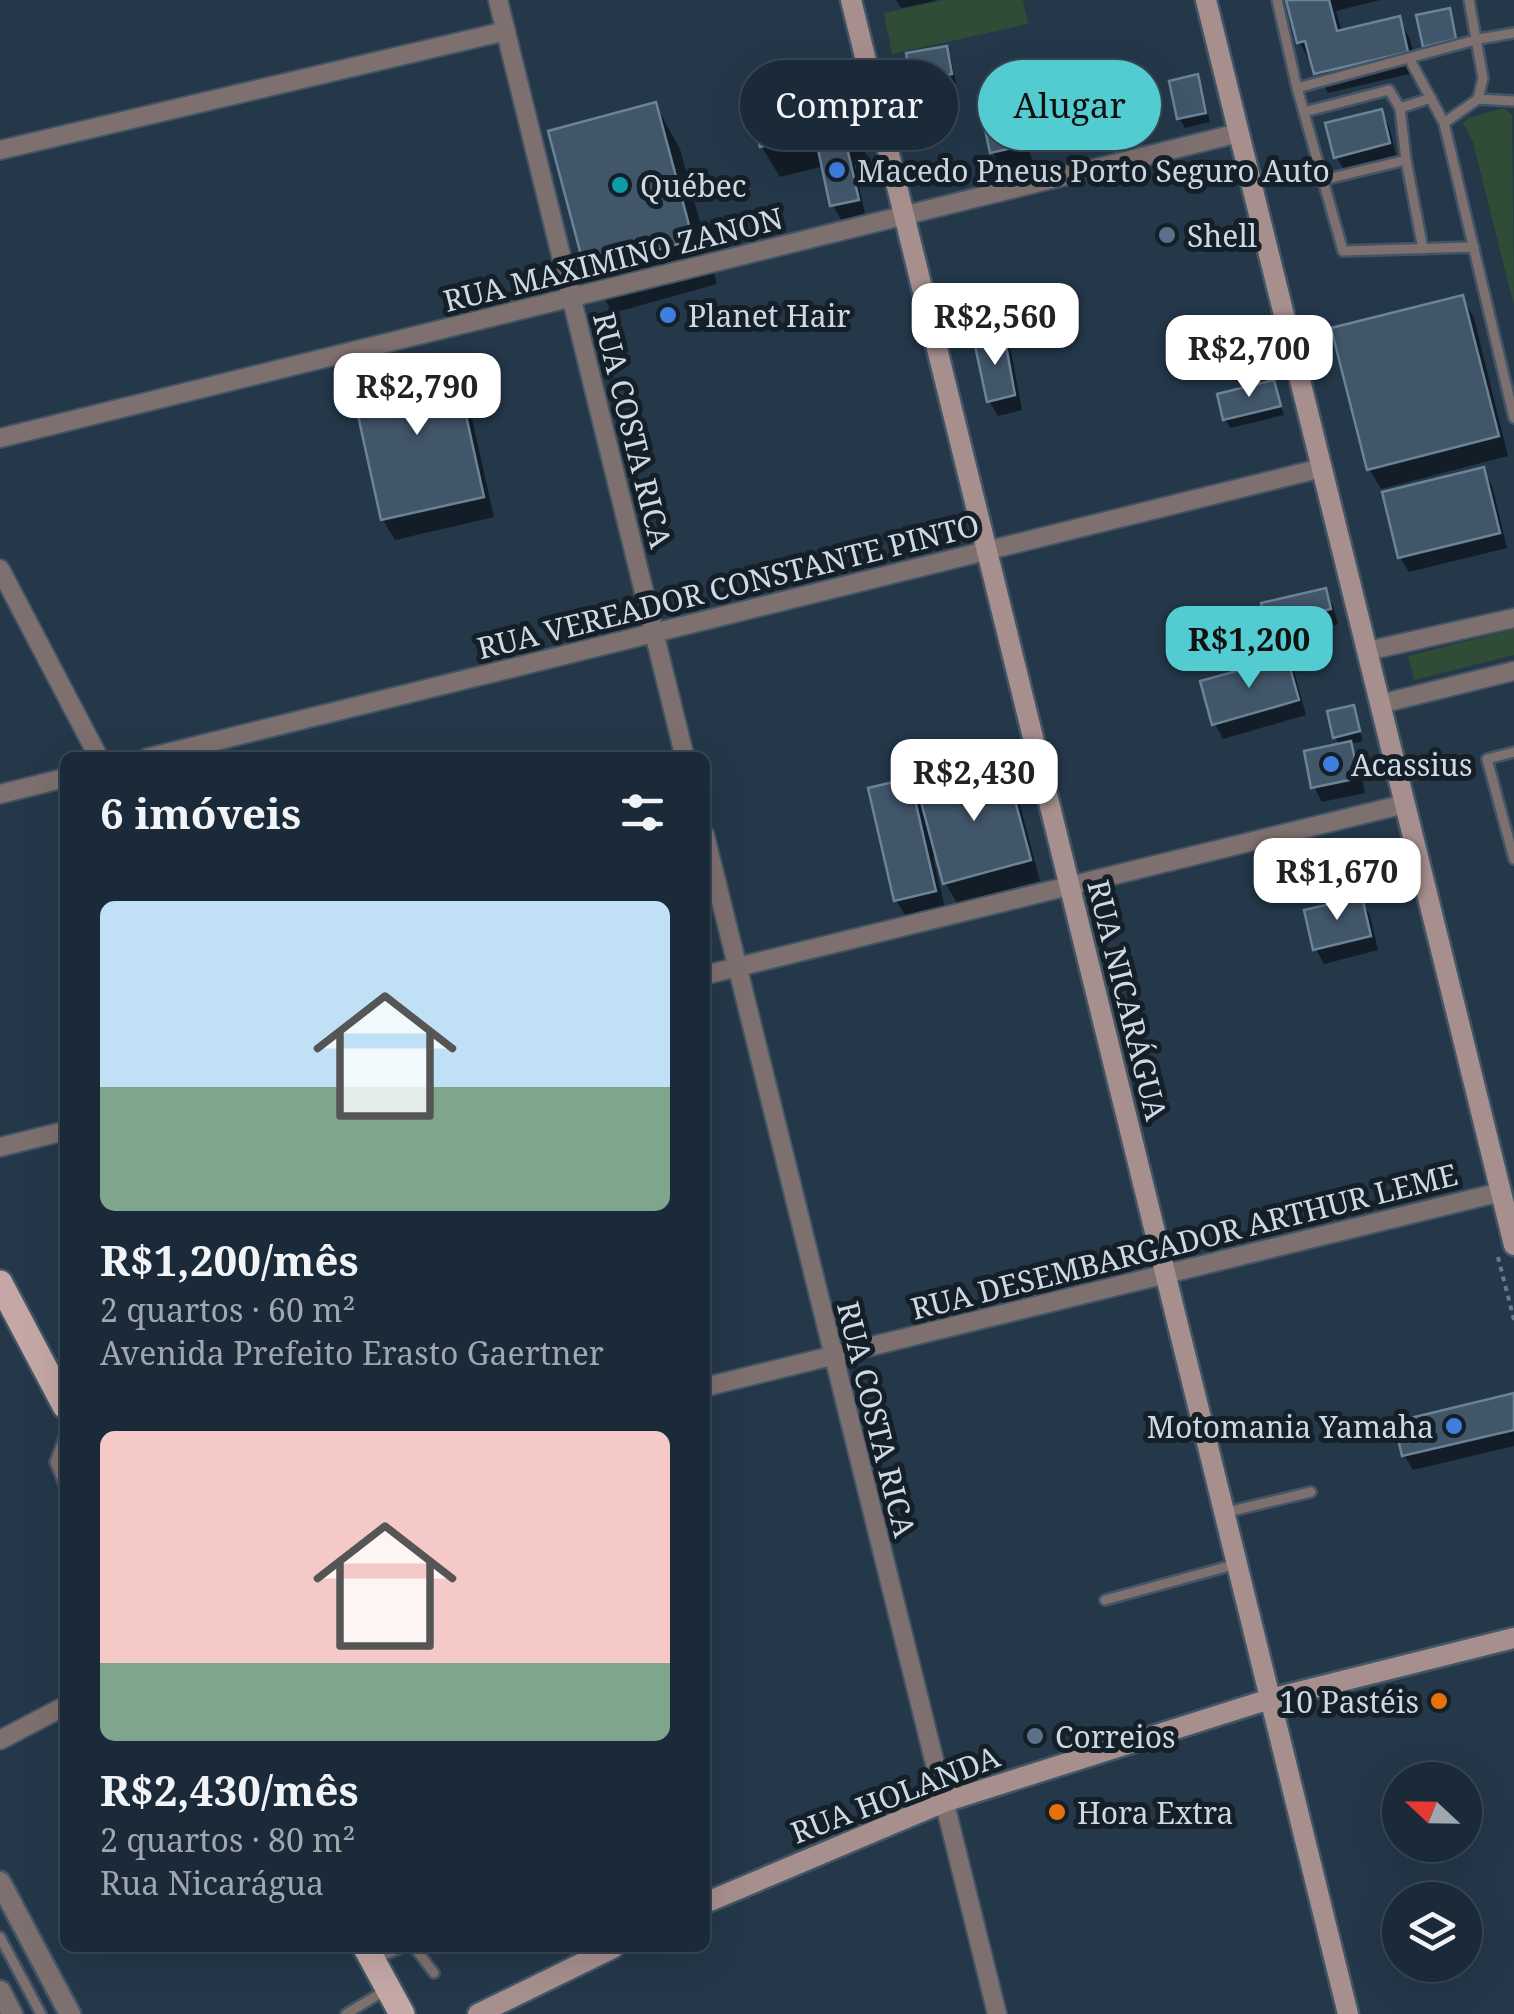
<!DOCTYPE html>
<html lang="pt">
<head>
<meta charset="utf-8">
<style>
  body { margin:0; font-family:"Noto Serif",serif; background:#243240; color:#f1f3f6; height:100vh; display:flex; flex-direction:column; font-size:38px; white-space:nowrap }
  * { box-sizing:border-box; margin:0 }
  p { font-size:32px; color:#a0a7ae }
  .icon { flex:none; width:55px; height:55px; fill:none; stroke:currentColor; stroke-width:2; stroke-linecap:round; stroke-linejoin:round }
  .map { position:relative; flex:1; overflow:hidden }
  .panel { position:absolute; left:60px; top:752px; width:650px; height:1200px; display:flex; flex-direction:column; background:#1b2a38; border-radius:15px; box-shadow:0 10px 40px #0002,0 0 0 2px #394653 }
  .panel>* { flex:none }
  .hud { position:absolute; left:740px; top:60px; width:622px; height:90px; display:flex; gap:20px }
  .needle { width:65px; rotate:292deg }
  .buttons { position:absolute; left:1382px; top:1762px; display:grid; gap:20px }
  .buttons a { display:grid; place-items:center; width:100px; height:100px; border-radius:50%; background:#1b2a38; box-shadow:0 10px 40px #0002,0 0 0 2px #394653; font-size:50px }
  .price { position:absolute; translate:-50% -85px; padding:0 22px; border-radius:20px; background:#fff; color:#222; font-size:32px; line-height:65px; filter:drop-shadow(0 2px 5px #0008) }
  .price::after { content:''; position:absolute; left:50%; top:60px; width:30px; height:22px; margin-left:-15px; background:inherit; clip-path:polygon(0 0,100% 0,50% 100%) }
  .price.current { background:#52ccd0; color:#111 }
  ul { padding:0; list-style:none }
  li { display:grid; align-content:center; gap:20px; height:530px; padding:0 40px }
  li span { display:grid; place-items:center; height:310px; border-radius:15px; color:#555 }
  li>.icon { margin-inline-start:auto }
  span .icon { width:180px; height:180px; fill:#fffc; stroke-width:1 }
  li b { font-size:42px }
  h2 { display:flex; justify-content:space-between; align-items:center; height:120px; padding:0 40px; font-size:42px }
  .tag { padding:0 35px; border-radius:45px; background:#1b2a38; box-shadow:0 10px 40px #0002,0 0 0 2px #394653; font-size:35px; line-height:90px }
  .tag.current { background:#52ccd0; color:#111 }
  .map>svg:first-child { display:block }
  .green { fill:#314c36 }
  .shadow { fill:#0007 }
  .building { fill:#415669; stroke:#6b8397; stroke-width:2.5 }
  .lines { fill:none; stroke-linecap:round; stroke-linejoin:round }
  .service-casing { stroke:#425566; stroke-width:14 }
  .minor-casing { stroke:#425566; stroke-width:22 }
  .tertiary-casing { stroke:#425566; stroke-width:25 }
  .secondary-casing { stroke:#425566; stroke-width:25 }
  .primary-casing { stroke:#425566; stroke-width:30 }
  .path { stroke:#687988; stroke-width:4; stroke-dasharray:5 5; stroke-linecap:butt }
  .service { stroke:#7e706f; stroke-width:9 }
  .minor { stroke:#7e706f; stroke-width:18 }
  .tertiary { stroke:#7e706f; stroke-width:20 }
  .secondary { stroke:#a78f8e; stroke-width:20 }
  .primary { stroke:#c5a8a6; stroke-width:25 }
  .shop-dot { fill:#3f7fe0; stroke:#151f27; stroke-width:4 }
  .culture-dot { fill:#0f9aa8; stroke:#151f27; stroke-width:4 }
  .service-dot { fill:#5c6f8a; stroke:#151f27; stroke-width:4 }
  .food-dot { fill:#e8710a; stroke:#151f27; stroke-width:4 }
  .labels { text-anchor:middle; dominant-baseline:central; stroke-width:10; stroke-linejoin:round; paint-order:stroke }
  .poi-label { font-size:30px; fill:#cdd9e4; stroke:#151f27; text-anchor:start }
  .street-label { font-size:30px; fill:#cdd9e4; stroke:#151f27 }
</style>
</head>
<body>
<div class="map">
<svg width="1514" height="2014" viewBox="0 0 1514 2014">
  <rect width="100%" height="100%" fill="#24384a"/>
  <path class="green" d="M944,0H1023L1028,24L892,54L884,13Z
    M1504,108L1512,115L1514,306L1473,142L1463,123L1468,118Z
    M1514,629V655L1414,680L1408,656Z"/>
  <path class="shadow" d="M896,0H935V1L901,8Z
    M1289,0H1380L1336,11L1342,32L1399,19L1410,39L1418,72L1328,93L1299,42Z
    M1448,11L1460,49L1430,55L1425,46Z
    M946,49L951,58L956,84L937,87L938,94L920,98L914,89Z
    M835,73L853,103L866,155L853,158L865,214L841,220L833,205L824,166L780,177L762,147L749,94Z
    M1197,77L1202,87L1210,122L1185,128L1179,118Z
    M1123,88L1136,126L1106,133L1100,124Z
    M1012,91L1023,119L1015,121L1018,135H1021L1029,149L1032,160L1001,167L992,152Z
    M655,104L680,149L717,284L613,313L587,269Z
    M1380,111L1389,126L1397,158L1345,171L1336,157Z
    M1462,298L1474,318L1508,456L1381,489L1369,469Z
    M1002,337L1011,351L1022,410L998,416L989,401Z
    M452,359L463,379L494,517L395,540L383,520L353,381Z
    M1273,383L1284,415L1230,428L1225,419Z
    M1483,470L1492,485L1507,548L1409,572L1400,557Z
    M1325,591L1333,606L1338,624L1317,629L1325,663L1294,671L1306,715L1223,739L1215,724L1253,669L1250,663L1268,626Z
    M1353,708L1363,741L1350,744L1358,758L1365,793L1322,802L1314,787L1340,746L1335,737Z
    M1004,766L1015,786L1040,881L957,903L945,883L938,856L933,857L946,912L908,920L896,900L909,781L922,803Z
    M1361,900L1370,915L1378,950L1324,964L1316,949Z
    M1514,1396V1446L1413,1470L1404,1455Z"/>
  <path class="building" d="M1286,0H1329L1337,31L1400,16L1408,52L1314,74L1305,41L1297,43Z
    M1450,8L1456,39L1423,47L1416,15Z
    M947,46L952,74L933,78L935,85L912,89L906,53Z
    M837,70L850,125L760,147L746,93Z
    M1198,74L1206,113L1177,119L1169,81Z
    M1124,85L1132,116L1098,125L1091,94Z
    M1013,89L1016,104L1008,106L1014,134L1022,132L1025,145L990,153L978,96Z
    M656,102L693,240L585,270L548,131Z
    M1382,109L1390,143L1334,158L1325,123Z
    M844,134L859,200L830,206L816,140Z
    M1463,295L1499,436L1367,470L1331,328Z
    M1004,334L1015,395L987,402L974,341Z
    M453,356L484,497L381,520L350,379Z
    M1274,380L1281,406L1223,420L1217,394Z
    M1484,467L1500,533L1398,558L1382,492Z
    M1326,588L1331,609L1310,614L1318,648L1248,664L1240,630L1265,624L1261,603Z
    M1287,657L1299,700L1212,725L1200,681Z
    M1354,705L1360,731L1333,738L1327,711Z
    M1351,741L1359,778L1311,788L1304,751Z
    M1005,763L1031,860L943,884L917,787Z
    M910,778L936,891L894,901L868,788Z
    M1362,897L1371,936L1313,950L1304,910Z
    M1514,1393V1430L1402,1456L1394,1422Z"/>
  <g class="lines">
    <g class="service-casing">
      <path id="service" d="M1277,0L1297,88L1479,39L1514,33
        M1469,0L1483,78L1478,99L1444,123L1514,418
        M1409,58L1444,123
        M1297,88L1343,251L1474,247
        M1478,99L1514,101
        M1304,112L1389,90L1400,108
        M1406,160L1423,249
        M1323,180L1406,160L1400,108L1431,98
        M1514,752L1487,759L1514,859
        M65,1436L55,1462L65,1486
        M1227,1512L1311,1492
        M1105,1600L1237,1564
        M0,1937L41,2014
        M415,1948L434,1973
        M375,1959L400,1948
        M346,2014L386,1990"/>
    </g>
    <g class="minor-casing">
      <path id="minor" d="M498,0L685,758
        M0,150L506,31
        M0,438L1239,133
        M0,569L99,758
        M1367,651L1514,618
        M1380,704L1514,671
        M147,758L1322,468
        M0,794L65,778
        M705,836L997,2014
        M705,975L1405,804
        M0,1147L65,1131
        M705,1387L1501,1192
        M0,1740L65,1706"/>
    </g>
    <g class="tertiary-casing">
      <path id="tertiary" d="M0,1882L70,2014
        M0,1991L12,2014"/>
    </g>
    <g class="secondary-casing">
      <path id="secondary" d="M851,0L1348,2014
        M1206,0L1514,1245
        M705,1903L944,1802L1270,1699L1514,1638
        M478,2014L613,1948"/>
    </g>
    <g class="primary-casing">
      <path id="primary" d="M0,1283L65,1406
        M366,1948L402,2014"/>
    </g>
    <path class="path" d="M1498,1257L1514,1320"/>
    <use href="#service" class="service"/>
    <use href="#minor" class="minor"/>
    <use href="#tertiary" class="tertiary"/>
    <use href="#secondary" class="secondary"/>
    <use href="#primary" class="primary"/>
  </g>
  <g class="shop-dot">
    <circle cx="837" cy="170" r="10"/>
    <circle cx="668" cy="315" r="10"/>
    <circle cx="1331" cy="764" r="10"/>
    <circle cx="1454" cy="1426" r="10"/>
  </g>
  <circle class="culture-dot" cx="620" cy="185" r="10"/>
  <g class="service-dot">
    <circle cx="1167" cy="235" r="10"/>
    <circle cx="1035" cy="1736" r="10"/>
  </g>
  <g class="food-dot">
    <circle cx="1439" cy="1701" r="10"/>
    <circle cx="1057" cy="1812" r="10"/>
  </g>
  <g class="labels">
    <g class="poi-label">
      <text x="857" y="170">Macedo Pneus Porto Seguro Auto</text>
      <text x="640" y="185">Québec</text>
      <text x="1187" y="235">Shell</text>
      <text x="688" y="315">Planet Hair</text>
      <text x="1351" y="764">Acassius</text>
      <text x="1434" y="1426" text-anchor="end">Motomania Yamaha</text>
      <text x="1419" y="1701" text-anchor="end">10 Pastéis</text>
      <text x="1055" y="1736">Correios</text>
      <text x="1077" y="1812">Hora Extra</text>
    </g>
    <g class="street-label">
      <text transform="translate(613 259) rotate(-14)">RUA MAXIMINO ZANON</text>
      <text transform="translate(633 430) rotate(76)">RUA COSTA RICA</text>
      <text transform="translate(728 586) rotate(-14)">RUA VEREADOR CONSTANTE PINTO</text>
      <text transform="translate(1128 1000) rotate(76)">RUA NICARÁGUA</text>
      <text transform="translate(1184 1241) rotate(-14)">RUA DESEMBARGADOR ARTHUR LEME</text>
      <text transform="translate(877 1419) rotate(76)">RUA COSTA RICA</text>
      <text transform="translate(895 1794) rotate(-21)">RUA HOLANDA</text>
    </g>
  </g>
</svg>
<div class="buttons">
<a><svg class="needle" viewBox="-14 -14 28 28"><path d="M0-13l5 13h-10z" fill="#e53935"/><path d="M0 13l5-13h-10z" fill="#a0a7ae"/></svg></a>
<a><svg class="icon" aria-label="layers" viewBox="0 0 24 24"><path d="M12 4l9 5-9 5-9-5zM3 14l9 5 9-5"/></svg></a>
</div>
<b class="price" style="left:995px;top:368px">R$2,560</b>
<b class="price" style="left:1249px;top:400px">R$2,700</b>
<b class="price" style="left:417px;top:438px">R$2,790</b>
<b class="price current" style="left:1249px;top:691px">R$1,200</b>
<b class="price" style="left:974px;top:824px">R$2,430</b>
<b class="price" style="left:1337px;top:923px">R$1,670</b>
<div class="hud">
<a class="tag">Comprar</a>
<a class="tag current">Alugar</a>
</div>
<section class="panel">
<h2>6 imóveis<svg class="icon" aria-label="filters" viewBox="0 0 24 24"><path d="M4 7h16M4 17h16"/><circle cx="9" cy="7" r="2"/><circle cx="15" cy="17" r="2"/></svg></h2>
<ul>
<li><span style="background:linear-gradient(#bfe0f5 60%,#7fa58c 0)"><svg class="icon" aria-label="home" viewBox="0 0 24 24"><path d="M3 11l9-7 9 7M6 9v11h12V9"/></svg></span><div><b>R$1,200/mês</b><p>2 quartos · 60 m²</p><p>Avenida Prefeito Erasto Gaertner</p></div></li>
<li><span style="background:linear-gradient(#f6c9c9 75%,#7fa58c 0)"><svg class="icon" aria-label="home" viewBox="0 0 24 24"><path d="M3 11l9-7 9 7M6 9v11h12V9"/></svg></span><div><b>R$2,430/mês</b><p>2 quartos · 80 m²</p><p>Rua Nicarágua</p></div></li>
</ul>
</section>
</div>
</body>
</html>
